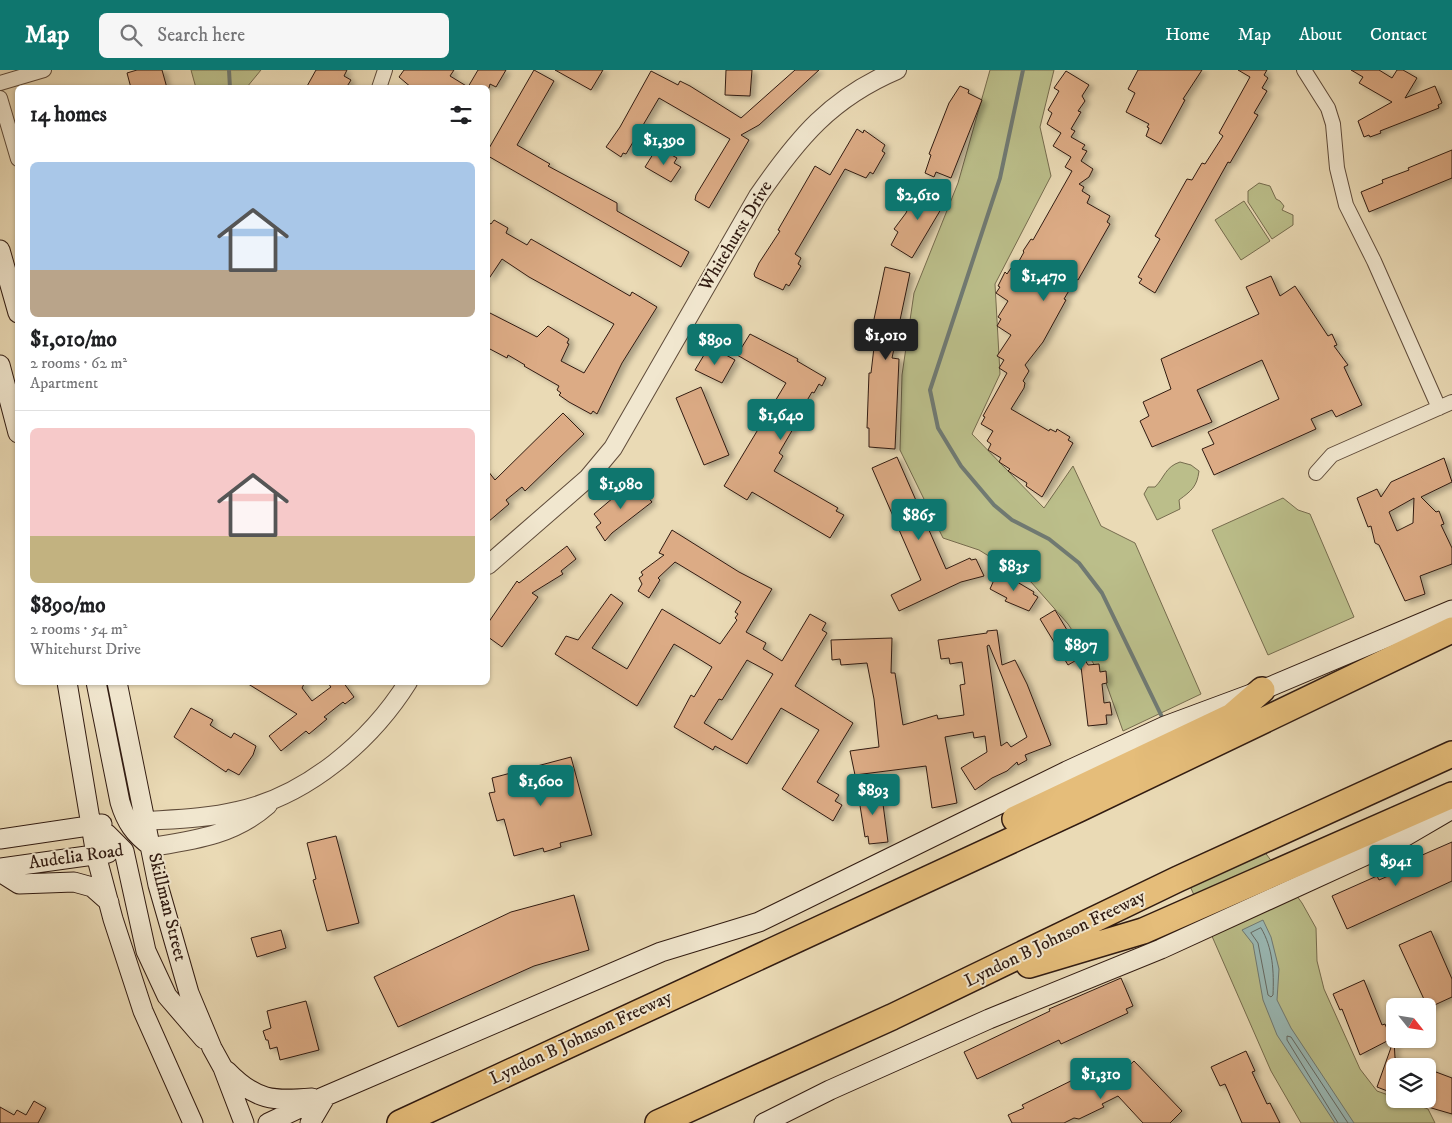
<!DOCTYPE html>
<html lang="en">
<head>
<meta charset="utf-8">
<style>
  body { margin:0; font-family:"IM FELL DW Pica",serif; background:#f6f6f6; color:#202124; height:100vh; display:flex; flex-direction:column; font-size:19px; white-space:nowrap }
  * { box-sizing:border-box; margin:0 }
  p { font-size:16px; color:#757577 }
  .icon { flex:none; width:28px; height:28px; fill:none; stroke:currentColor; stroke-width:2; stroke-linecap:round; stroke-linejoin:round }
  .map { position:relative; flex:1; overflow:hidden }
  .panel { position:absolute; left:15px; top:15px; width:475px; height:600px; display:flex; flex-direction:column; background:#fff; border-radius:8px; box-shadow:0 1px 4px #0004 }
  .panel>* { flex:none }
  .needle { width:32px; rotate:120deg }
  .fabs { position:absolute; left:1386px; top:928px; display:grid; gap:10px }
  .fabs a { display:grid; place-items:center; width:50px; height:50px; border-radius:8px; background:#fff; box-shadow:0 1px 4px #0004; font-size:25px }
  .price { position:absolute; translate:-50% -42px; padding:0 11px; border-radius:5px; background:#0f766e; color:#fff; font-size:16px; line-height:32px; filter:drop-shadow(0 1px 2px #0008) }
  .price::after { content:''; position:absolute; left:50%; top:30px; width:15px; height:11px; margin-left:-8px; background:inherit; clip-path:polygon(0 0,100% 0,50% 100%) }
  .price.on { background:#222; color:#fff }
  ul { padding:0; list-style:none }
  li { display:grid; align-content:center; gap:10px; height:265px; padding:0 15px }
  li+li { border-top:1px solid #e0e0e0 }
  li span { display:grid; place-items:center; height:155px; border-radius:8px; color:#555 }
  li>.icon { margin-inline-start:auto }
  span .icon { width:90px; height:90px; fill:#fffc; stroke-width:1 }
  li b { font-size:21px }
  h2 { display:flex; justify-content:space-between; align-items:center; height:60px; padding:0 15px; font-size:21px }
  header { display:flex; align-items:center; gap:30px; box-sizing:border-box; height:70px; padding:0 25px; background:#0f766e; color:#fff }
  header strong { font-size:24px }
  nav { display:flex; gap:28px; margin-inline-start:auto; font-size:18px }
  .search { width:350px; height:45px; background:#f6f6f6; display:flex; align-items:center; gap:12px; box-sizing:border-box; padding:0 18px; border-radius:8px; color:#757577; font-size:19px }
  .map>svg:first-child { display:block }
  .green { fill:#bbbe8a; stroke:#766c4e }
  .water { fill:#9ab9b5; stroke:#707a73 }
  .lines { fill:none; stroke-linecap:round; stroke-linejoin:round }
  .shore { stroke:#666a63; stroke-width:1 }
  .stream { stroke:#707a73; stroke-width:4 }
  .building { fill:#dcab85; stroke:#311b11; fill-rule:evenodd; filter:url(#shadow) }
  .minor-casing { stroke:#5f4b3a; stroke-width:16 }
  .tertiary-casing { stroke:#5f4b3a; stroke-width:20 }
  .secondary-casing { stroke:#311b11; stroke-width:21 }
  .motorway-casing { stroke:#311b11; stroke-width:28 }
  .minor { stroke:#f1e7cf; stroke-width:14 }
  .tertiary { stroke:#f1e7cf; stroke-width:18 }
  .secondary { stroke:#f1e7cf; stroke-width:19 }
  .motorway { stroke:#e5bd7a; stroke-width:25 }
  .labels { text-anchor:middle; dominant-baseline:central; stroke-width:4; stroke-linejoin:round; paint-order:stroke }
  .street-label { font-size:18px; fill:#311b11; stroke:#f1e7cf }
</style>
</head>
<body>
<header>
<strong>Map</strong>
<div class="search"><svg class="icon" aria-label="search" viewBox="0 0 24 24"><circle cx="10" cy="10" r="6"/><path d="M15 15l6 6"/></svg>Search here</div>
<nav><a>Home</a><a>Map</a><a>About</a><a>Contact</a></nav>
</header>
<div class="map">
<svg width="1452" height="1053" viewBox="0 0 1452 1053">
  <defs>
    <filter id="shadow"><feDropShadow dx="4.5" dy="2.5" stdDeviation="2.5" flood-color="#0004"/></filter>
  </defs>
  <rect width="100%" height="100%" fill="#eadab5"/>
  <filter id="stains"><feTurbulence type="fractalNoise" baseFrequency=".004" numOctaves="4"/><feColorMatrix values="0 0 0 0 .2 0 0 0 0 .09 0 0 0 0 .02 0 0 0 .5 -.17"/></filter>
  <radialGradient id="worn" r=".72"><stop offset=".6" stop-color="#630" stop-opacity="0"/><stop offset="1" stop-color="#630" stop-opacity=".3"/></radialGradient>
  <path class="green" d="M191,0H261L247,17L196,18Z
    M990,0H1054L1040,57L1051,106L995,214L1000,304L972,364L1044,438L1073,396L1101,456L1135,473L1201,624L1123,661L1106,613L1068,554L1031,512L979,480L943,468L900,380L902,305L914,223L958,113Z
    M1259,113L1270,116L1276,129L1280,131L1284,136L1282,140L1293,145V155L1272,169L1248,132V121Z
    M1244,131L1270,171L1241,190L1215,150Z
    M1180,392L1191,395L1199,401C1197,417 1191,421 1179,430L1180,439L1157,450L1144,424L1148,417H1155C1165,407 1165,397 1180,392Z
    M1283,428L1298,440L1310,444L1354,547L1268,585L1212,460Z
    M1264,781L1302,833L1316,858L1317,891L1324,919L1360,999L1377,1021L1428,1039L1435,1053H1301L1271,1001L1190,816Z"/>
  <path class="water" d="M1263,850L1271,867L1279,899L1277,930L1291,958L1354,1053H1335L1277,965L1263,930L1253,874L1242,860Z"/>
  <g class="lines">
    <path class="shore" d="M1261,858C1273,878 1274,902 1273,925L1271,927L1268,925L1258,873L1251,863Z
      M1338,1053L1287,970V966L1291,967L1348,1053"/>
    <path class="stream" d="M229,0L230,18
      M1023,0L1000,108L930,320L938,358L961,396L994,435L1012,450L1049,469L1079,493L1102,523L1164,651"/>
  </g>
  <path class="building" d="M137,0H162L167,18H131L127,3Z
    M316,0H347L344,6L351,10L346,18H306Z
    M404,0H454L450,6L468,17L478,0H506L496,17L490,14L489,18H412L399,7Z
    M534,0L554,11L517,75L550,94L548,96L617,133V141L689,182L681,197L488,86V80Z
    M555,0H603L591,20Z
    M726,0H752L750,26L725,25Z
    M795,0H819L759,55L741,65L749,70L709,138L695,130L696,125L730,69L659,28L626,84L623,83L621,87L606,77L620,57L651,1L678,15L680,11L690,16L741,48Z
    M1138,0H1202L1183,29L1185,30L1161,74L1146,66L1149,58L1147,57L1149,54L1126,42L1135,23L1128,19Z
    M1238,0H1267L1264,5L1268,8L1262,18L1267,21L1254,43L1258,45L1230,93L1228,92L1155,223L1139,213L1142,209L1138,207L1160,169L1155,166L1187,109L1192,110L1202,93L1205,94L1223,66L1219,63L1250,7Z
    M1351,0H1379L1392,8L1397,0H1403L1417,8L1405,28L1435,16L1442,33L1438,35L1439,38L1380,61L1381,63L1370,67L1369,65L1364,67L1358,51L1392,32L1359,13L1363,7Z
    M1066,1L1089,15L1082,26L1085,31L1078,41L1081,42L1071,59L1075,61L1071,67L1085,75L1082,79L1087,81L1081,91L1093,99L1089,107L1079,114L1084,117L1082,121L1090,126L1087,133L1110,146L1107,152L1110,154L1078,210L1076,209L1064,229L1066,230L1043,272L1025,295L1029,301L1023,311L1025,313L1024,318L1011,339L1049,361L1050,359L1056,362L1057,359L1070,367L1068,370L1073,373L1042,427L1026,416L1027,413L1008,401L1010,399L999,392L1001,388L988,380L991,374L987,371L993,361L981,354L985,347L983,346L1007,303L999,298L1004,290L997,286L1011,265L997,256L1001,249L998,247L1008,231L996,223L1000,217L998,216L1005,202L1007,204L1011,198L1014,200L1024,182L1023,181L1031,169L1033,170L1072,101L1065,97L1071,87L1053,76L1061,63L1047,54L1052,43L1048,40L1059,21L1054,18Z
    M960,16L969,20L968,23L982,30L951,108L936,102L934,107L925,103L931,85L929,84L949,33Z
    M857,59L863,63L864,60L885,75L882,81L885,83L873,104L870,102L866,108L845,99L795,184L801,188L798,194L801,196L789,216L786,214L783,220L755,207L754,204L759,193L780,161L778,160L815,96L830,105Z
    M1452,80V108L1369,142L1361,122L1383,113L1382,110L1409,100L1408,98Z
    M655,81L663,87L666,82L677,88L674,93L681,97L671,112L645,97Z
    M924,116L947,129L912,188L891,175L898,162L894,159L906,143L913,127L917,129Z
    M494,150L508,158L506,163L527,175L531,169L630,226L632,222L657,237L622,293L597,344L593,341L591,344L569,332L559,325L561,323L557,320L559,316L524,296L525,295L508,285L507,288L488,278V242L537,267L548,256L569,269L567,273L569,274L561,291L584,303L614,254L529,207L502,189L488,210V152L491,154Z
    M885,197L910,203L892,288L899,289L895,379L869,377V358H867L869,303H871L875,269L870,268Z
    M1271,206L1280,226L1295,216L1328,266L1332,264L1337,275L1334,276L1348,295L1344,297L1362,335L1336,347L1332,340L1311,349L1316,359L1214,405L1202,379L1214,374L1208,362L1279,329L1262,290L1197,320L1212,352L1152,377L1140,351L1149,346L1143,332L1171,319L1161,289L1259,244L1246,217Z
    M750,264L798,289L797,291L826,308L822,316L819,314L814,323L812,322L795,351L797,352L779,383L783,386L774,401L838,438L836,441L844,445L830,468L752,422L747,430L724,416L786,313L737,285Z
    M707,280L715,285L717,280L735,290L722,313L695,300Z
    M701,317L729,385L704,395L676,328Z
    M563,343L584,364L525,421L522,417L506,430L509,434L488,452V401L495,410Z
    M897,387L946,499L970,488L971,490L976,489L984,506L961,512L899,541L891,525L921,510L872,398Z
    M1444,388L1452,412L1421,427L1436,442L1439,441L1444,454L1441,455L1452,478V494L1420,506L1425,524L1405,531L1379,475L1375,473L1371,456L1368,457L1357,428L1377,419L1381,427L1391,412ZM1414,428L1413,453L1397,461L1389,442Z
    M633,411L652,432L612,463L605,471L596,457L601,453L594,444Z
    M672,460L739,502L772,519L746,562L766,573L763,579L782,591L810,544L826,553L822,560L827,563L795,616L853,653L817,712L839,725L835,731L842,735L833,751L782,719L819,660L781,638L747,694L715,676L713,680L674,657L691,625L694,627L712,597L686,581L674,574L637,636L555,584L566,566L578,570L611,524L623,533L592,578L627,599L662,539L720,574L737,550L735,548L738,544L735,542L741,532L675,492L658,508L660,510L649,528L638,521L642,514L639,508L643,505L641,502L664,485L659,483ZM747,590L773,604L732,670L704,653L719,629L722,630Z
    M567,476L576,489L561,501L563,504L532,523L538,527L502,577L488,567V553L517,511L519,513Z
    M997,503L1001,506L1002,503L1034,522L1033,524L1038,527L1029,541L1005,531L1007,528L990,519Z
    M1055,540L1088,595L1099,594L1100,602L1106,601L1107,613L1102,614L1104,633L1110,632L1112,645H1106L1107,654L1088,656L1080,588L1068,595L1040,549Z
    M997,560L1002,595L1015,590L1027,614L1051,675L1025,685L1027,690L1018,695L1017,692L1007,701L992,708L975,720L961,698L987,682L985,666L974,668L973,662L945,667L957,733L932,738L926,696L855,705L850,681L879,677L874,629L867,593L841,595L840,589L832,590L831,570L892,568L891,603H895L903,655L937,645L938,649L964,645L960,615L965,614L962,592L950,594L949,588L941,589L938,570L987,563V561ZM989,575L1027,667L1011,677L1007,672L1001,676L987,576Z
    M245,612H305L302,618L312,631L331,617L327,612H343L354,627L345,634L343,632L324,647L327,649L309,664L306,661L281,681L269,666L297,644Z
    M191,638L213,650L210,655L216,659L231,668L234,663L256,676L253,685L239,705L228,699L226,702L174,667Z
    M571,687L592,765L560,773L561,777L544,782L543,778L514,786L504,749L497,751L489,723L495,722L492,708Z
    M881,719L888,772L869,774L868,766L865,767L858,723Z
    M336,766L359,853L327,861L313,810L316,809L307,773Z
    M1452,772V811L1347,859L1332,826L1377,806L1379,810L1404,799L1403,796L1421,788L1420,786Z
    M574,825L589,880L534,896L398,957L374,907L511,842Z
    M281,860L286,878L257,887L251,868Z
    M1431,861L1452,909V927L1428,938L1399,875Z
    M1121,908L1133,936L1126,939L1128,943L1061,974L1059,970L977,1009L964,982L1050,941L1049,939Z
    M1364,910L1382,955L1385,954L1391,969L1360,985L1342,939L1340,940L1333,924Z
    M306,931L319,980L280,990L277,977L270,979L268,970H266L263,961L271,958L267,941Z
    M1394,969L1395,988L1416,995L1395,996V1024L1377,1017Z
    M1246,981L1255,1001L1252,1002L1267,1034L1270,1033L1280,1053H1242L1225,1014L1220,1016L1211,997Z
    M1134,991L1182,1041L1170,1053H1143L1118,1026L1102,1034L1104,1037L1079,1049L1074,1048L1064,1053H1012L1008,1045L1024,1038L1022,1035L1087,1003L1089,1007L1097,1003L1105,1019Z
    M1428,999L1452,1008V1044L1428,1037Z
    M34,1031L46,1038L38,1053H0V1037L14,1045L17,1040L26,1045Z"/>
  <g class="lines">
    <g class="minor-casing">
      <path id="minor" d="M1304,0L1328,38L1333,54L1337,98L1346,135L1374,191L1439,338
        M0,13L44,0
        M379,18L385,0
        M0,28L18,89
        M1316,403L1332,385L1452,332"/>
    </g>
    <g class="tertiary-casing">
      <path id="tertiary" d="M488,495L588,408L613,378L758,126C798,68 831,28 897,0
        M146,751C176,749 208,748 237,741C307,726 371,671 408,612
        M152,777C195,770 234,765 268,735"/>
    </g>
    <g class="secondary-casing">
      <path id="secondary" d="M0,180L18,243
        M0,295L18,363
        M67,612L96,785L113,849L143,941L193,1053
        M96,612L120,732C126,752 134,764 152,777
        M117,612L158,815L189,923L212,978L223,998L244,1053
        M91,755L107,764L124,781L146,881L167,926L204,969
        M0,769L102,754
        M0,798L108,783
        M0,802L19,814L74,812L92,817L109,832
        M227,1001C256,1031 273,1031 312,1028
        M268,1053L321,1028L661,882L759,852L1067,701L1165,656L1262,620L1452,540
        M310,1053L326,1026
        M764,1053L830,1020L989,949L1161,879L1399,770L1452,739"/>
    </g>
    <g class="motorway-casing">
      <path id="motorway" d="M1015,749L1232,646L1262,620
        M1029,895L1143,861L1452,725
        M400,1053L1079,739L1452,560
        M658,1053L892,947L1178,809L1452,684"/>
    </g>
    <use href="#minor" class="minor"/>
    <use href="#tertiary" class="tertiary"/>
    <use href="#secondary" class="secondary"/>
    <use href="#motorway" class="motorway"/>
  </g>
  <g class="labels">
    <g class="street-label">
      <text transform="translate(736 166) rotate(-59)">Whitehurst Drive</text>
      <text transform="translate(76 787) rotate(-8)">Audelia Road</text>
      <text transform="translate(167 837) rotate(76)">Skillman Street</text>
      <text transform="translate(1055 869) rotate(-26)">Lyndon B Johnson Freeway</text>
      <text transform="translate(581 968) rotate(-25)">Lyndon B Johnson Freeway</text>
    </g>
  </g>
  <rect width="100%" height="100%" filter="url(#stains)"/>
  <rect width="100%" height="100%" fill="url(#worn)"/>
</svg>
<div class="fabs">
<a><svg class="needle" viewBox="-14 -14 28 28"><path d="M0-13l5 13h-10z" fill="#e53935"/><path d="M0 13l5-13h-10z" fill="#757577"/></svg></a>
<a><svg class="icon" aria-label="layers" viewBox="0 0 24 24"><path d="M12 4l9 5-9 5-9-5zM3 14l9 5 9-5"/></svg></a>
</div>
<b class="price" style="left:664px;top:96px">$1,390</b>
<b class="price" style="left:918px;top:151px">$2,610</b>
<b class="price" style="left:1044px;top:232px">$1,470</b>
<b class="price on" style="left:886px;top:291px">$1,010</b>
<b class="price" style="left:715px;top:296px">$890</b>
<b class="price" style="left:781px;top:371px">$1,640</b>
<b class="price" style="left:621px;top:440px">$1,980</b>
<b class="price" style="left:919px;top:471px">$865</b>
<b class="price" style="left:1014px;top:522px">$835</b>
<b class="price" style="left:1081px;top:601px">$897</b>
<b class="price" style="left:541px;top:737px">$1,600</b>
<b class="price" style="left:873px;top:746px">$893</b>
<b class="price" style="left:1396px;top:817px">$941</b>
<b class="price" style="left:1101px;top:1030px">$1,310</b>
<section class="panel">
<h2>14 homes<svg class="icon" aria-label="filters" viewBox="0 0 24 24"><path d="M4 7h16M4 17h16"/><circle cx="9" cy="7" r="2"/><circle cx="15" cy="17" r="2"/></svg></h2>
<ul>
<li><span style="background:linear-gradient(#a9c7e8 70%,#b9a48a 0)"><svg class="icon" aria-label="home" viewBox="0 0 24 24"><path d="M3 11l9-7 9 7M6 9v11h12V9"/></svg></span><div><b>$1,010/mo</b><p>2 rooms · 62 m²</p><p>Apartment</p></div></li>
<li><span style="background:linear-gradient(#f6c9c9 70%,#c2b280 0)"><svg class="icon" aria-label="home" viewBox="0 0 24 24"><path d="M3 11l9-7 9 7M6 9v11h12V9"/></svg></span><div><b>$890/mo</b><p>2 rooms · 54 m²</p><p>Whitehurst Drive</p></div></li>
</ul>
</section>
</div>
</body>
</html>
